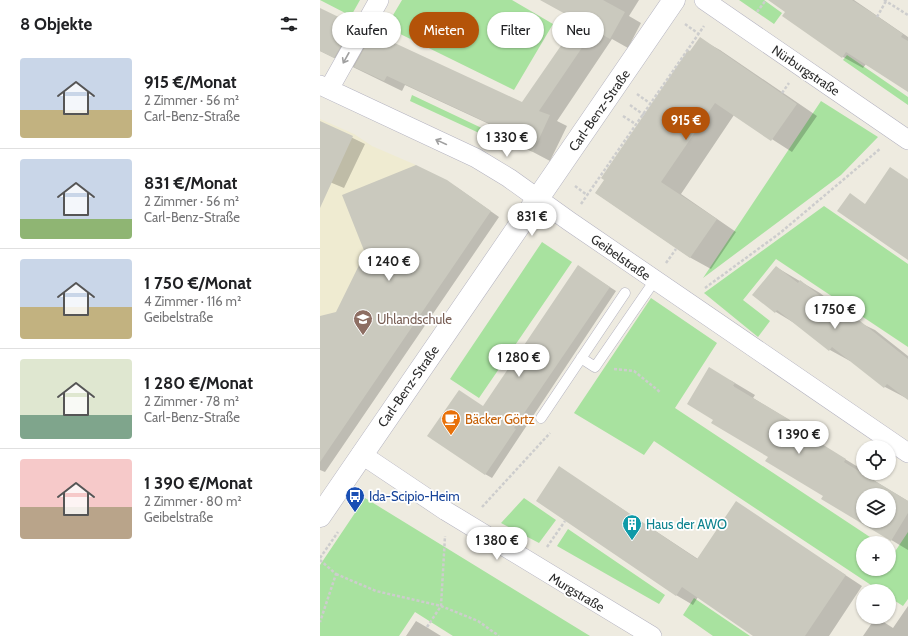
<!DOCTYPE html>
<html lang="de">
<head>
<meta charset="utf-8">
<style>
  body { margin:0; font-family:Cabin,sans-serif; background:#f6f6f6; color:#202124; height:100vh; display:flex; flex-direction:column; font-size:15px; white-space:nowrap }
  * { box-sizing:border-box; margin:0 }
  p { font-size:13px; color:#757577 }
  .icon { flex:none; width:22px; height:22px; fill:none; stroke:currentColor; stroke-width:2; stroke-linecap:round; stroke-linejoin:round }
  .map { position:relative; flex:1; overflow:hidden }
  .drawer { display:flex; flex-direction:column; background:#fff; width:320px }
  .drawer>* { flex:none }
  .hud { position:absolute; left:12px; top:12px; width:380px; height:36px; display:flex; gap:8px }
  .controls { position:absolute; left:536px; top:440px; display:grid; gap:8px }
  .controls a { display:grid; place-items:center; width:40px; height:40px; border-radius:50%; background:#fff; box-shadow:0 1px 3px #0004; font-size:20px }
  .price { position:absolute; translate:-50% -34px; padding:0 9px; border-radius:14px; background:#fff; color:#222; font-size:13px; line-height:26px; filter:drop-shadow(0 1px 2px #0008) }
  .price::after { content:''; position:absolute; left:50%; top:24px; width:12px; height:9px; margin-left:-6px; background:inherit; clip-path:polygon(0 0,100% 0,50% 100%) }
  .price.selected { background:#b45309; color:#fff }
  ul { padding:0; list-style:none }
  li { display:flex; align-items:center; gap:12px; height:100px; padding:0 20px }
  li+li { border-top:1px solid #e0e0e0 }
  li span { display:grid; place-items:center; flex:none; width:112px; height:80px; border-radius:4px; color:#555 }
  li>.icon { margin-inline-start:auto }
  span .icon { width:48px; height:48px; fill:#fffc; stroke-width:1 }
  li b { font-size:17px }
  h2 { display:flex; justify-content:space-between; align-items:center; height:48px; padding:0 20px; font-size:17px }
  .chip { padding:0 14px; border-radius:18px; background:#fff; box-shadow:0 1px 3px #0004; font-size:14px; line-height:36px }
  .chip.selected { background:#b45309; color:#fff }
  main { display:flex; flex:1; min-height:0 }
  .map>svg:first-child { display:block }
  .education { fill:#efebd1 }
  .green { fill:#a8e29f }
  .shadow { fill:#0003; fill-rule:evenodd }
  .building { fill:#cac9be; fill-rule:evenodd }
  .lines { fill:none; stroke-linecap:round; stroke-linejoin:round }
  .service-casing { stroke:#b4b3c0; stroke-width:11 }
  .minor-casing { stroke:#b4b3c0; stroke-width:20 }
  .tertiary-casing { stroke:#b4b3c0; stroke-width:23 }
  .path { stroke:#cdcdcd; stroke-width:2.5; stroke-dasharray:3 2; stroke-linecap:butt }
  .service { stroke:#fff; stroke-width:10 }
  .minor { stroke:#fff; stroke-width:19 }
  .tertiary { stroke:#fff; stroke-width:22 }
  .oneway { stroke:#a0a0a0 }
  .labels { text-anchor:middle; dominant-baseline:central; stroke-width:3.5; stroke-linejoin:round; paint-order:stroke }
  .street-label { font-size:13px; fill:#2d2d2d; stroke:#fff }
  .education-label { font-size:13px; fill:#785e54; stroke:#fff; text-anchor:start }
  .food-label { font-size:13px; fill:#c56008; stroke:#fff; text-anchor:start }
  .transit-label { font-size:13px; fill:#164399; stroke:#fff; text-anchor:start }
  .culture-label { font-size:13px; fill:#0d838f; stroke:#fff; text-anchor:start }
</style>
</head>
<body>
<main>
<section class="drawer">
<h2>8 Objekte<svg class="icon" aria-label="filters" viewBox="0 0 24 24"><path d="M4 7h16M4 17h16"/><circle cx="9" cy="7" r="2"/><circle cx="15" cy="17" r="2"/></svg></h2>
<ul>
<li><span style="background:linear-gradient(#c9d6e8 65%,#c2b280 0)"><svg class="icon" aria-label="home" viewBox="0 0 24 24"><path d="M3 11l9-7 9 7M6 9v11h12V9"/></svg></span><div><b>915 €/Monat</b><p>2 Zimmer · 56 m²</p><p>Carl-Benz-Straße</p></div></li>
<li><span style="background:linear-gradient(#c9d6e8 75%,#8fb573 0)"><svg class="icon" aria-label="home" viewBox="0 0 24 24"><path d="M3 11l9-7 9 7M6 9v11h12V9"/></svg></span><div><b>831 €/Monat</b><p>2 Zimmer · 56 m²</p><p>Carl-Benz-Straße</p></div></li>
<li><span style="background:linear-gradient(#c9d6e8 60%,#c2b280 0)"><svg class="icon" aria-label="home" viewBox="0 0 24 24"><path d="M3 11l9-7 9 7M6 9v11h12V9"/></svg></span><div><b>1 750 €/Monat</b><p>4 Zimmer · 116 m²</p><p>Geibelstraße</p></div></li>
<li><span style="background:linear-gradient(#dfe7d0 70%,#7fa58c 0)"><svg class="icon" aria-label="home" viewBox="0 0 24 24"><path d="M3 11l9-7 9 7M6 9v11h12V9"/></svg></span><div><b>1 280 €/Monat</b><p>2 Zimmer · 78 m²</p><p>Carl-Benz-Straße</p></div></li>
<li><span style="background:linear-gradient(#f6c9c9 60%,#b9a48a 0)"><svg class="icon" aria-label="home" viewBox="0 0 24 24"><path d="M3 11l9-7 9 7M6 9v11h12V9"/></svg></span><div><b>1 390 €/Monat</b><p>2 Zimmer · 80 m²</p><p>Geibelstraße</p></div></li>
</ul>
</section>
<div class="map">
<svg width="588" height="636" viewBox="0 0 588 636">
  <rect width="100%" height="100%" fill="#eeebe0"/>
  <path class="education" d="M0,119L34,134L52,146L96,165L0,462Z"/>
  <path class="green" d="M0,0H40L31,16Z
    M82,0H192L233,24L194,90L66,27Z
    M419,0H444L462,13L454,24Z
    M527,55L588,97V105L523,60Z
    M92,95L187,140L185,145L90,101Z
    M501,101L558,137L521,175L383,278Z
    M504,206L588,264V347L456,259L423,300L450,321L438,337L384,293Z
    M222,242L252,262L159,398L130,379Z
    M331,298L397,343L355,408L559,543H543V569H569V550L574,553L588,532V599L583,606L569,597V591H560L334,441L324,455L254,413Z
    M45,498L270,636H133L95,612L79,636H0V565Z
    M204,498L236,520L219,543L181,523Z
    M248,529L345,595L339,604L237,546Z
    M374,598L430,636H393L363,615Z"/>
  <path class="shadow" d="M222,0H319L309,16L321,23L308,48L292,39L237,121L247,126L230,161L194,142L197,137L85,85L82,91L0,51V9L53,36L202,104L260,21Z
    M457,0H534L588,37V91L546,64L543,68L523,57L467,12Z
    M380,39L400,50L497,116L472,152L414,115L361,194L416,232L391,269L371,258L276,193Z
    M0,122L45,144L24,188L0,178Z
    M135,186L179,217L5,472L0,470V317L17,313Z
    M456,267L500,293L534,320L555,330L588,356V399L565,387L531,360L530,361L510,350L476,324L456,312L434,295Z
    M265,271L296,291L172,478L165,474Z
    M410,380L435,395L433,398L489,432L487,436L543,470V474L588,501V550L503,499L505,496L449,457ZM543,495H569V521H543Z
    M240,468L378,559L416,503L542,586L509,636H435L378,597L373,605L356,595Z
    M588,606V636H543L556,617L573,628Z
    M96,621L108,628L121,636H86Z"/>
  <path class="building" d="M220,0H283L305,12L290,39L274,30L219,111L230,115L213,152L193,143L196,136L67,76L64,81L34,67L53,33L202,102L258,21Z
    M448,0H532L551,12L583,34L581,37L588,41V92L526,52L522,58L462,16L465,12Z
    M0,8L33,24L14,58L0,51Z
    M380,37L477,104L451,141L395,103L341,182L397,219L370,258L275,193L284,180L281,178L368,50L370,51Z
    M0,121L33,136L0,208Z
    M96,165L127,180L171,211L0,462V316L16,312L45,253L22,195Z
    M570,167L588,179V260L517,211L530,193L545,204Z
    M258,265L290,287L194,428L196,429L165,475L107,436L139,390L163,406Z
    M456,266L478,283L480,280L532,321L535,317L588,359V400L567,384L564,388L512,347L509,351L457,310L455,313L432,295Z
    M389,367L415,383L413,386L470,420L468,423L526,459L524,462L588,501V513L571,541L501,499L503,496L445,461L448,457L391,423L393,420L367,404ZM543,495H569V521H543Z
    M239,466L377,559L416,501L526,575L485,636H433L362,587L356,596L216,501Z"/>
  <g class="lines">
    <g class="service-casing">
      <path id="service" d="M261,358L275,367L335,280
        M221,418L305,293"/>
    </g>
    <g class="minor-casing">
      <path id="minor" d="M384,0L588,140
        M0,85L156,158L189,178L249,221L588,453
        M9,89L59,0
        M41,454L126,511L332,636"/>
    </g>
    <g class="tertiary-casing">
      <path id="tertiary" d="M0,516L354,0"/>
    </g>
    <path class="path" d="M564,0L588,15
      M437,12L446,0
      M557,17L566,1
      M365,24L379,34
      M462,93L469,83
      M317,94L331,104
      M310,105L324,115
      M303,116L317,125
      M255,186L267,195
      M261,204L384,26
      M346,263L356,249
      M385,288L460,233L561,148
      M294,369L314,371L340,392
      M162,507L230,433
      M227,547L245,521
      M0,558L18,532
      M0,560L16,574L0,622
      M16,574L56,591L121,606L158,621L179,636
      M107,627L121,606L125,536"/>
    <use href="#service" class="service"/>
    <use href="#minor" class="minor"/>
    <use href="#tertiary" class="tertiary"/>
  </g>
  <defs><path id="oneway-shaft" d="M-6 0H5M1.5-3L5.5 0L1.5 3" fill="none" stroke-width="1.6" stroke-linecap="round" stroke-linejoin="round"/></defs>
  <g class="oneway">
    <use href="#oneway-shaft" transform="translate(26 58) rotate(119)"/>
    <use href="#oneway-shaft" transform="translate(121 142) rotate(-155)"/>
  </g>
  <defs>
    <g id="school-pin" transform="scale(1)"><path d="M0 17L-7.5 6A9.5 9.5 0 1 1 7.5 6Z" fill="#8d6e63" stroke="#fff"/><path d="M0-5L7-2L0 1L-7-2ZM-4 1L0 2.5L4 1V4Q0 6-4 4Z" fill="#fff"/></g>
    <g id="cafe-pin" transform="scale(1)"><path d="M0 17L-7.5 6A9.5 9.5 0 1 1 7.5 6Z" fill="#e8710a" stroke="#fff"/><path d="M-5.5-4.5H6V0H3Q3 3.5 0 3.5H-2.5Q-5.5 3.5-5.5 0ZM3-3.2v2h1.7v-2ZM-6 4.5H4V6H-6Z" fill="#fff"/></g>
    <g id="bus-pin" transform="scale(1)"><path d="M0 17L-7.5 6A9.5 9.5 0 1 1 7.5 6Z" fill="#1a4fb4" stroke="#fff"/><path d="M-5-6H5V4H4V6H2V4H-2V6H-4V4H-5ZM-3.5-4V0h7V-4ZM-3.5 1.2v1.5H-2V1.2ZM2 1.2v1.5H3.5V1.2Z" fill="#fff"/></g>
    <g id="building-pin" transform="scale(1)"><path d="M0 17L-7.5 6A9.5 9.5 0 1 1 7.5 6Z" fill="#0f9aa8" stroke="#fff"/><path d="M-4-6H4V6H1V3H-1V6H-4ZM-2.5-4.3h1.7v1.8h-1.7ZM.8-4.3h1.7v1.8H.8ZM-2.5-1h1.7V.8h-1.7ZM.8-1h1.7V.8H.8Z" fill="#fff"/></g>
  </defs>
  <g fill-rule="evenodd">
    <use href="#school-pin" x="43" y="319"/>
    <use href="#cafe-pin" x="131" y="419"/>
    <use href="#bus-pin" x="35" y="496"/>
    <use href="#building-pin" x="312" y="524"/>
  </g>
  <g class="labels">
    <g class="street-label">
      <text transform="translate(486 70) rotate(34)">Nürburgstraße</text>
      <text transform="translate(279 110) rotate(-55)">Carl-Benz-Straße</text>
      <text transform="translate(301 257) rotate(35)">Geibelstraße</text>
      <text transform="translate(88 386) rotate(-55)">Carl-Benz-Straße</text>
      <text transform="translate(257 592) rotate(31)">Murgstraße</text>
    </g>
    <g class="education-label">
      <text x="57" y="319">Uhlandschule</text>
    </g>
    <g class="food-label">
      <text x="145" y="419">Bäcker Görtz</text>
    </g>
    <g class="transit-label">
      <text x="49" y="496">Ida-Scipio-Heim</text>
    </g>
    <g class="culture-label">
      <text x="326" y="524">Haus der AWO</text>
    </g>
  </g>
</svg>
<div class="controls">
<a><svg class="icon" aria-label="locate" viewBox="0 0 24 24"><circle cx="12" cy="12" r="6"/><path d="M12 2v4M12 18v4M2 12h4M18 12h4"/></svg></a>
<a><svg class="icon" aria-label="layers" viewBox="0 0 24 24"><path d="M12 4l9 5-9 5-9-5zM3 14l9 5 9-5"/></svg></a>
<a>+</a>
<a>−</a>
</div>
<b class="price selected" style="left:366px;top:141px">915 €</b>
<b class="price" style="left:187px;top:158px">1 330 €</b>
<b class="price" style="left:212px;top:237px">831 €</b>
<b class="price" style="left:69px;top:282px">1 240 €</b>
<b class="price" style="left:515px;top:330px">1 750 €</b>
<b class="price" style="left:199px;top:378px">1 280 €</b>
<b class="price" style="left:479px;top:455px">1 390 €</b>
<b class="price" style="left:177px;top:561px">1 380 €</b>
<div class="hud">
<a class="chip">Kaufen</a>
<a class="chip selected">Mieten</a>
<a class="chip">Filter</a>
<a class="chip">Neu</a>
</div>
</div>
</main>
</body>
</html>
